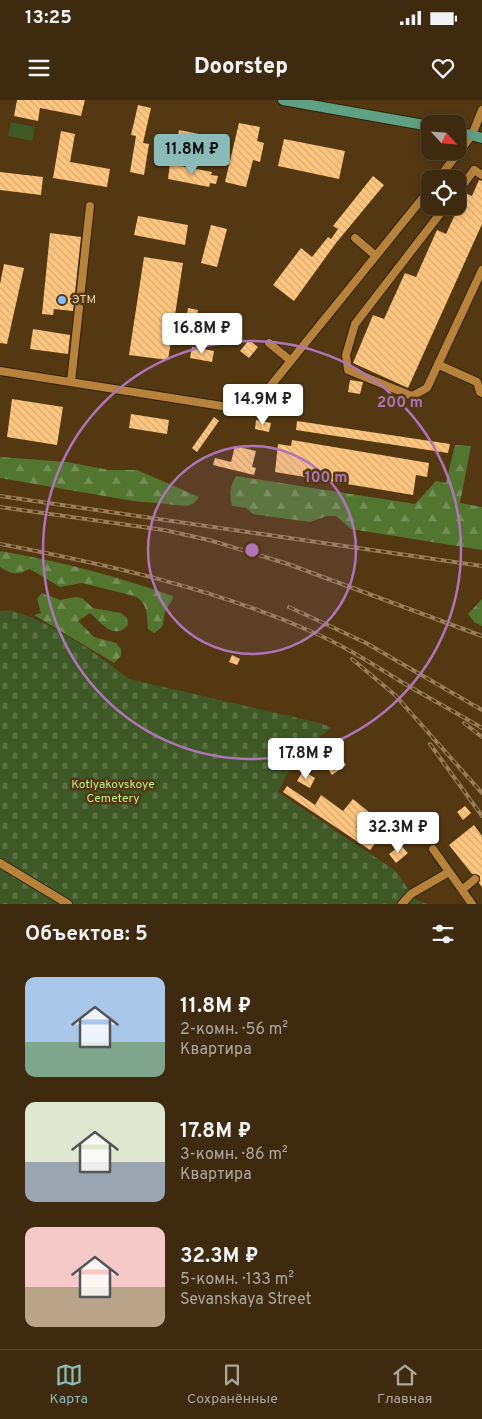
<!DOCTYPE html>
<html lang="ru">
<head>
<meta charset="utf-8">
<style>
  body { margin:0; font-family:Overpass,sans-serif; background:#453217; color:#f1f3f6; height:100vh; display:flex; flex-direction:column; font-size:19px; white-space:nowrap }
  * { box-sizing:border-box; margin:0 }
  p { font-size:16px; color:#ada79e }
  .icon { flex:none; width:28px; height:28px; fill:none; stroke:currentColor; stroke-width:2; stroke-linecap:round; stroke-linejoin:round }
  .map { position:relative; height:804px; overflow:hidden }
  .sheet { display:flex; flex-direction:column; background:#3e2a0e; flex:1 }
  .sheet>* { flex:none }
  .needle { width:32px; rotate:116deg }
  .fabs { position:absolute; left:421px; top:15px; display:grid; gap:10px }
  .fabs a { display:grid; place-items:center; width:45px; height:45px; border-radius:10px; background:#3e2a0e; box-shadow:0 2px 12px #0003,0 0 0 1px #57462e; font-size:25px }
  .price { position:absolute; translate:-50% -42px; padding:0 11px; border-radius:5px; background:#fff; color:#222; font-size:16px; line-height:32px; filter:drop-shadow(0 1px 2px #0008) }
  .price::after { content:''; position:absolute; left:50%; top:30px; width:15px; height:11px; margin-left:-8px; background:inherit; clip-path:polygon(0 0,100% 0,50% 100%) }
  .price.selected { background:#8bbbb9; color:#111 }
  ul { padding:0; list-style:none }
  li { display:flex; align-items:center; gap:15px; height:125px; padding:0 25px }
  li span { display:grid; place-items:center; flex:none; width:140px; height:100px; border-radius:10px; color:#555 }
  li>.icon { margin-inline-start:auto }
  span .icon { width:60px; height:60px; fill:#fffc; stroke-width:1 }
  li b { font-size:21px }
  h2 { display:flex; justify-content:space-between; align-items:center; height:60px; padding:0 25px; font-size:21px }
  .status { display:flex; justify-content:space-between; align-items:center; height:35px; padding:0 25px; background:#3e2a0e; direction:ltr }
  .status svg { height:14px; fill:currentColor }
  header { display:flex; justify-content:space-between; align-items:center; height:65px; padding:0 25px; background:#3e2a0e; font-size:22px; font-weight:800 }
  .menu { display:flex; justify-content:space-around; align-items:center; height:70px; border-top:1px solid #57462e; background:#3e2a0e; font-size:14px; color:#ada79e }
  .menu a { display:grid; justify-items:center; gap:2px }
  .menu .selected { color:#8bbbb9 }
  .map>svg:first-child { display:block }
  .grass { fill:#3e5925 }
  .forest { fill:url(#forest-firs) }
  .cemetery { fill:url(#cemetery-stones) }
  .building { fill:url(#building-back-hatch) }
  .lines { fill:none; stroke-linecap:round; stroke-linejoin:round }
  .minor-casing { stroke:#32210b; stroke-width:10 }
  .major-casing { stroke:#32210b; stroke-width:12 }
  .minor { stroke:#b6823c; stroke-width:8 }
  .major { stroke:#5fa183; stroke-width:10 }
  .rail-casing { stroke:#9a7e5a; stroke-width:4 }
  .rail { stroke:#533812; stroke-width:2; stroke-dasharray:5.5; stroke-linecap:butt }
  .ring { fill:none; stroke:#ae76b8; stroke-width:2.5 }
  .poi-dot { fill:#83bcfb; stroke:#533812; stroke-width:2 }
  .labels { text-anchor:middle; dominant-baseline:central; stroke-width:5; stroke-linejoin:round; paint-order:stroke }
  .poi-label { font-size:12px; fill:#edd1b0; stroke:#533812; text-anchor:start }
  .park-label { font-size:12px; fill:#b9ee8c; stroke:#533812 }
  .centre { fill:#ae76b8; stroke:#533812; stroke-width:2.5 }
  .ring-label { font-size:15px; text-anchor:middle; font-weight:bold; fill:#ae76b8; stroke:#533812; stroke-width:5; stroke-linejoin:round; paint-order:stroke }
</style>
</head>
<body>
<div class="status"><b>13:25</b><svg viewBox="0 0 49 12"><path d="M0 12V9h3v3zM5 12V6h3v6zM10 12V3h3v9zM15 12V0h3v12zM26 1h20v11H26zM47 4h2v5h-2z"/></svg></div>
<header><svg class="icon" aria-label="menu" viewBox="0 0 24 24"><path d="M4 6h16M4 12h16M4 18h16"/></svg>Doorstep<svg class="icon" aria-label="heart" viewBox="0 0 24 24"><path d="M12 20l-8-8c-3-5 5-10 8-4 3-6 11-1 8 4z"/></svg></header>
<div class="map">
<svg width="482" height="804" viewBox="0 0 482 804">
  <defs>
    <pattern id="forest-firs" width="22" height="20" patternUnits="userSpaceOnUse" patternTransform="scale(1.25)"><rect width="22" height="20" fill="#527630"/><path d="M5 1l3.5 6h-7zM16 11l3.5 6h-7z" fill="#748f55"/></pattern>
    <pattern id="cemetery-stones" width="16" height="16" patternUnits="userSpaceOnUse" patternTransform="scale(1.25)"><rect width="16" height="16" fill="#3e5925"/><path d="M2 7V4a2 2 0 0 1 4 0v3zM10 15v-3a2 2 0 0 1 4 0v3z" fill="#5a7042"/></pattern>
    <pattern id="building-back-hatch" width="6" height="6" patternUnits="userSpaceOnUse" patternTransform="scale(1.25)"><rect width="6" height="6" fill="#fdc680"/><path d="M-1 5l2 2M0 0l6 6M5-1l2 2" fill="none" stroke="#d9ab71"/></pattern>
  </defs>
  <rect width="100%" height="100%" fill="#533812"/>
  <path class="grass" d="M11,22L35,27L32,41L8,36Z"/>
  <path class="forest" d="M455,345L471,346L460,403L482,407V450L351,429L336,416H327L310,422L253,414L246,408L232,406C229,393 230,387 236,376L415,404L436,381L446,383Z
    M0,357L67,362L109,370H137L199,397L194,403L187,406L133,401L0,378Z
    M0,451C59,461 116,476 173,496C172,502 170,503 167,508C161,519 168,526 154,533L148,529C147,516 148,502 134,496L82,483L60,487L30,469C17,475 13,475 0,467Z
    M42,493L60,500L75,497L82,498L93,508L121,513L127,518L128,525C113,541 102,523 90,513L78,521L94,537L116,543L121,549V556L114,563L34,515L41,513L37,499Z
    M482,499V526L474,522L468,514Z"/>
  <path class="cemetery" d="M9,510C46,519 99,554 129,579L320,623L332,628L299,651L278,692L396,771L415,799L428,804H0V511Z"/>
  <path class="building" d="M17,0H85L81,16L40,8L38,21L14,16Z
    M138,5L151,8L143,43L149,44L144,75L130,72L136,36L131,35Z
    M239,23L260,27L257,41L264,43L260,62L253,60L246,87L225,82Z
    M179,30L219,38L216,52L176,45Z
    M61,31L75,34L70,62L110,69L107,87L53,78Z
    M284,39L345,51L339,79L278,66Z
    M170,64L212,72L211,75L218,76L216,84L210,83L209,87L168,79Z
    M0,72L43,77L41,95L0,90Z
    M373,76L384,85L336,143L294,201L273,185L301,148L312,157L328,137L331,139L338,129L333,126Z
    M479,80L482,81V124L408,288L353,263L373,215L384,219L405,173L416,177L437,130L446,134L465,93L472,96Z
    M138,116L188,125L185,145L134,135Z
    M211,125L227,129L217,167L201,163Z
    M50,133L81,137L73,211L54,209L53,215L42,214Z
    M144,157L183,163L168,260L129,255Z
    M4,164L24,168L7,244L0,243V184Z
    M188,208L198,210L194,236L184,234Z
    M218,218L241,234L237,240L214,224Z
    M33,229L70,235L68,254L30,249Z
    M249,240L258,247L249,258L240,251Z
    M192,247L214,251L212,262L190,258Z
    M350,280L363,282L360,294L348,292Z
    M12,299L63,307L57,345L7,337Z
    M131,314L169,320L167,334L129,328Z
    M214,317L219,321L197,352L192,348Z
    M256,320L271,323L269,332L255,329Z
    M297,321L450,344L448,353L296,330Z
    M292,340L429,363L427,377L416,375L413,395L275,372L278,344L291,346Z
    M235,346L256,351L252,367L256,368L254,375L213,365L215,358L231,362Z
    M232,555L240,559L237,565L229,562Z
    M329,639L346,665L332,675L315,649Z
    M303,671L315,678L310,688L297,681Z
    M287,686L315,705L321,695L343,711L353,699L369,712L356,727L377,741L370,750L283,692Z
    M465,706L471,713L463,720L457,712Z
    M474,725L482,736V787L479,783L480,776L472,774L449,745Z
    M401,745L408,753L396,763L389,754Z"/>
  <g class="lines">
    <g class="minor-casing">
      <path id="minor" d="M438,79L472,35L482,10
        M458,92L474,70L482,75
        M446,106L355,224L346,255L348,270L412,296L427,288L482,170
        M355,138L376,156
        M269,243L291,261
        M439,265L477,282L480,292L482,293
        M0,271L241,309L256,304L430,89
        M71,282L90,106
        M433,749L472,804
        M0,763L68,804
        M462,790L475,779
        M402,804L411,794L449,772"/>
    </g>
    <g class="major-casing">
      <path id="major" d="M283,0L430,26
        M458,32L482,38"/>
    </g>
    <use href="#minor" class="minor"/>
    <use href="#major" class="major"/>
    <g class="rail-casing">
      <path id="rail" d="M0,396L482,466
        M0,407L164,430L209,440L288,464L482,536
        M0,444C105,464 212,488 310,531C341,544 371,563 400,581C427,597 455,612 482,628
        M289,507L366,543L482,610
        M352,559L395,595L482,693
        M464,623L482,637
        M430,644L482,716"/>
    </g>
    <use href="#rail" class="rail"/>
  </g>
  <circle cx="252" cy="450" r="104" fill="#ae76b8" fill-opacity=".12"/>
  <g class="ring">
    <circle cx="252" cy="450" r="104"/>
    <circle cx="252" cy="450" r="209"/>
  </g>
  <circle class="poi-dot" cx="62" cy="200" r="5"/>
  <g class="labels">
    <g class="poi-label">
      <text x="72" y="200">ЭТМ</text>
    </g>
    <g class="park-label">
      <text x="113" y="685">Kotlyakovskoye<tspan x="113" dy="14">Cemetery</tspan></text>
    </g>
  </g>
  <circle cx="252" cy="450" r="8" class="centre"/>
  <g class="ring-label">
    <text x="400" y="307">200 m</text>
    <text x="326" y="382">100 m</text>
  </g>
</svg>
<div class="fabs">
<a><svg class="needle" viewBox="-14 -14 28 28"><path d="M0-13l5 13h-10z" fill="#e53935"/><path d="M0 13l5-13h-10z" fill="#ada79e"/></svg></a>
<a><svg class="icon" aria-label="locate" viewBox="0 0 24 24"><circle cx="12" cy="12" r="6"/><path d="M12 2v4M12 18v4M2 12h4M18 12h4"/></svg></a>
</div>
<b class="price selected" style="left:192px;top:76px">11.8M ₽</b>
<b class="price" style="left:202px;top:255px">16.8M ₽</b>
<b class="price" style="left:263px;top:326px">14.9M ₽</b>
<b class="price" style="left:306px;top:680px">17.8M ₽</b>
<b class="price" style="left:398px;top:754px">32.3M ₽</b>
</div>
<section class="sheet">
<h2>Объектов: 5<svg class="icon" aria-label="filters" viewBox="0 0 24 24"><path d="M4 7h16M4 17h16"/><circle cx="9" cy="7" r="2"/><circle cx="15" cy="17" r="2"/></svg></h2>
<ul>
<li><span style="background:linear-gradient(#a9c7e8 65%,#7fa58c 0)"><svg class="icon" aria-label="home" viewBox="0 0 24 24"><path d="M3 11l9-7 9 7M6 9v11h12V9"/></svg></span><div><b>11.8M ₽</b><p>2-комн. · 56 m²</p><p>Квартира</p></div></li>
<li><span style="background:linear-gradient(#dfe7d0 60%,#9aa5b1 0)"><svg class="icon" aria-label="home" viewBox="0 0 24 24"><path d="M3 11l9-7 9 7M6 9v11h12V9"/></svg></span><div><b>17.8M ₽</b><p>3-комн. · 86 m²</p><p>Квартира</p></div></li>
<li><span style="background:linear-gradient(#f6c9c9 60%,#b9a48a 0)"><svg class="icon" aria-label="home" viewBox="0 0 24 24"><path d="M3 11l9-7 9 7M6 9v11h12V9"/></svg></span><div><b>32.3M ₽</b><p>5-комн. · 133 m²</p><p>Sevanskaya Street</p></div></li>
</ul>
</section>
<nav class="menu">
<a class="selected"><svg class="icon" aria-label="map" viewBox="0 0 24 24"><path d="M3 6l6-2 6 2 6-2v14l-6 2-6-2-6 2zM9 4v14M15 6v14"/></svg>Карта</a>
<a><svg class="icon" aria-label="saved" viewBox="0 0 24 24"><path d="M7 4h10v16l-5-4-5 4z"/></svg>Сохранённые</a>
<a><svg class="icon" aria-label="home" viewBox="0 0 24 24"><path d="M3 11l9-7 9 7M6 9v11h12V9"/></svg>Главная</a>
</nav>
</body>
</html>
